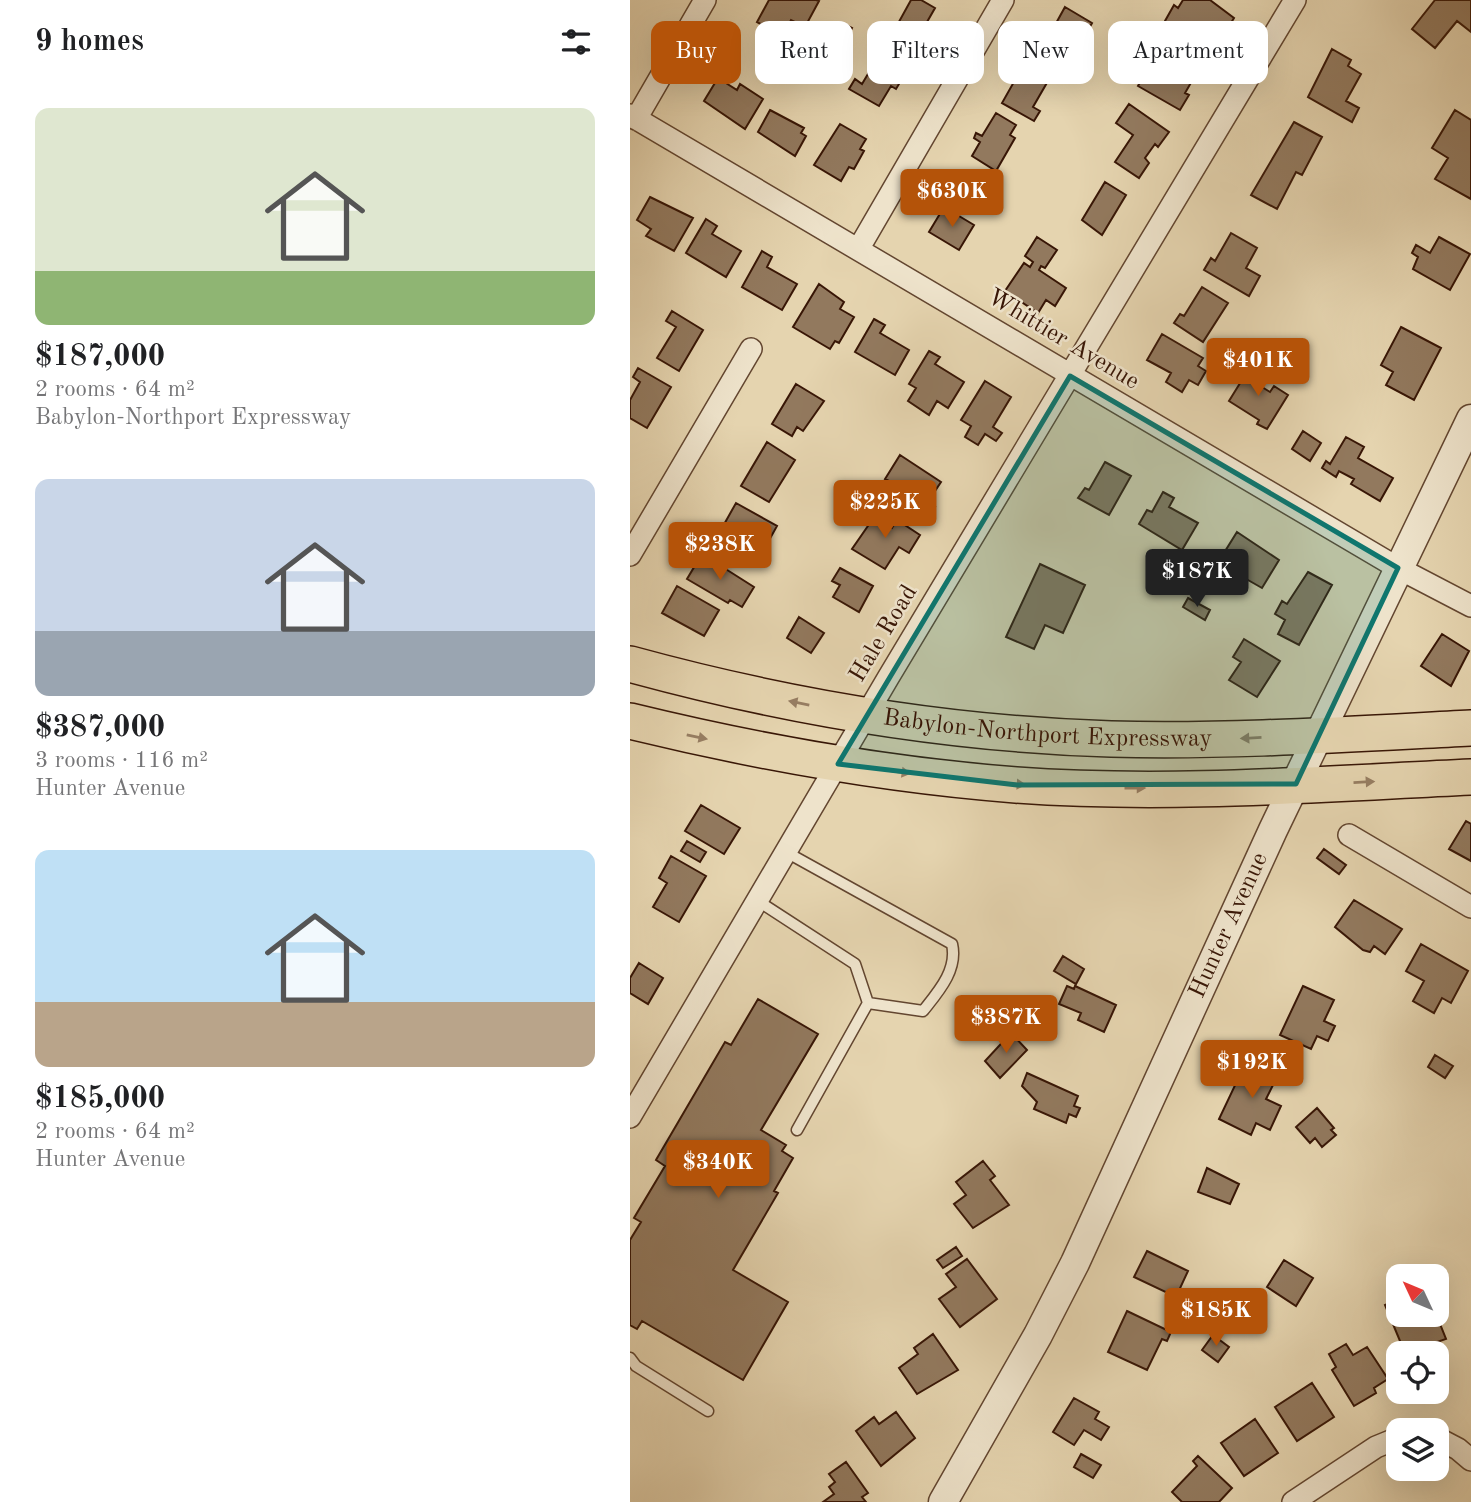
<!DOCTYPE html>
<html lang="en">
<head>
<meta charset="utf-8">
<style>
  body { margin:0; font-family:"Old Standard TT",serif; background:#f2f2f2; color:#202124; height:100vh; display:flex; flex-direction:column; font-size:26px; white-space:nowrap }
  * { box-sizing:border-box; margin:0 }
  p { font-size:23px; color:#757577 }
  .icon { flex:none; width:38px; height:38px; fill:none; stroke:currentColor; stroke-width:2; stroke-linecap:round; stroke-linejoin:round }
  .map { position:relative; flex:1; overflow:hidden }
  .drawer { display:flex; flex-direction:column; background:#fff; width:630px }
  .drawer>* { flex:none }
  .top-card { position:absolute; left:21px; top:21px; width:665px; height:63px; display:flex; gap:14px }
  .needle { width:46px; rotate:314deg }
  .controls { position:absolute; left:756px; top:1264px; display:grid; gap:14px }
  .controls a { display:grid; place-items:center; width:63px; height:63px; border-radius:14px; background:#fff; box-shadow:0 7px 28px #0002; font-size:35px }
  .price { position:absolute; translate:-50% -60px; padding:0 16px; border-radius:7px; background:#b45309; color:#fff; font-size:23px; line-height:46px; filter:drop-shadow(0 2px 4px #0008) }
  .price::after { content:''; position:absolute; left:50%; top:42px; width:21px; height:16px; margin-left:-10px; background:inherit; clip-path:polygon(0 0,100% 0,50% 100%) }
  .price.active { background:#222; color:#fff }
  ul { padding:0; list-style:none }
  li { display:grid; align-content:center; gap:14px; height:371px; padding:0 35px }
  li span { display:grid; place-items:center; height:217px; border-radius:14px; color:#555 }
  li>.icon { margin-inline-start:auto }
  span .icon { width:126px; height:126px; fill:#fffc; stroke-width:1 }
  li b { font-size:30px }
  h2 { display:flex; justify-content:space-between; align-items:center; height:84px; padding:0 35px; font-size:30px }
  .tag { padding:0 24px; border-radius:14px; background:#fff; box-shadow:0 7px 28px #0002; font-size:24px; line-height:63px }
  .tag.active { background:#b45309; color:#fff }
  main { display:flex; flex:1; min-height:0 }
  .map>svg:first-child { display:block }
  .building { fill:#92795e; stroke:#381606; stroke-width:2 }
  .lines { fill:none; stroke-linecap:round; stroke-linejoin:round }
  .service-casing { stroke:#634630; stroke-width:13 }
  .minor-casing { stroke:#634630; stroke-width:24 }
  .tertiary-casing { stroke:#634630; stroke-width:31 }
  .primary-casing { stroke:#381606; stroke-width:38 }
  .service { stroke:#eee3cb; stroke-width:10 }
  .minor { stroke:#eee3cb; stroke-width:21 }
  .tertiary { stroke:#eee3cb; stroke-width:28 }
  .primary { stroke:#e5d4af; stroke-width:35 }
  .oneway { fill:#977e63 }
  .marked { fill:#0f766e; fill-opacity:0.2; stroke:#0f766e; stroke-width:5; stroke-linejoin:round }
  .labels { text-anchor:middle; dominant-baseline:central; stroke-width:5; stroke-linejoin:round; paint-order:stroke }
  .street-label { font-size:24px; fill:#381606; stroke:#eee3cb }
</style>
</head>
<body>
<main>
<section class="drawer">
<h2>9 homes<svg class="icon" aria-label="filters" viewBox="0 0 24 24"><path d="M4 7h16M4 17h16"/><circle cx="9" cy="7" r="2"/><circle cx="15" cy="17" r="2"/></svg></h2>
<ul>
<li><span style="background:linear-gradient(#dfe7d0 75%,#8fb573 0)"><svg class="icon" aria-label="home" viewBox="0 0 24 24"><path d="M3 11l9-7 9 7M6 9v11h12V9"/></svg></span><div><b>$187,000</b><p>2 rooms · 64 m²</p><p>Babylon-Northport Expressway</p></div></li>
<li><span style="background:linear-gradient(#c9d6e8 70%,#9aa5b1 0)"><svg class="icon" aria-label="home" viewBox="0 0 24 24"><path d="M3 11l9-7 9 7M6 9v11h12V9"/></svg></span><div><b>$387,000</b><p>3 rooms · 116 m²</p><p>Hunter Avenue</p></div></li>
<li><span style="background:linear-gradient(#bfe0f5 70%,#b9a48a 0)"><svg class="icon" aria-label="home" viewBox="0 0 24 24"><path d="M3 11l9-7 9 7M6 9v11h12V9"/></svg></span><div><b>$185,000</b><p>2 rooms · 64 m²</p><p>Hunter Avenue</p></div></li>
</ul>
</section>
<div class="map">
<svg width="841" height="1502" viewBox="0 0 841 1502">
  <rect width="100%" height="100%" fill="#e5d4af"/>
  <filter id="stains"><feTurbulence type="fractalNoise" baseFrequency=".00286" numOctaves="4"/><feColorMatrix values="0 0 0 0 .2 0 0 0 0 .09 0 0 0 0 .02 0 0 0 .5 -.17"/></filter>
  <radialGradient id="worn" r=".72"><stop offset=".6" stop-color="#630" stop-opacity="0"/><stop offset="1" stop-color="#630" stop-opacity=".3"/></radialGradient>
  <path class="building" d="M139,0H186L189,1L175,27L161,20L153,36L127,22Z
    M281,0H291L305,8L281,50L260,38Z
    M553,0H580L604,18L596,31L590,27L577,48L535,21L544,5L548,8Z
    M805,0H841V32L827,21L805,48L782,29Z
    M435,7L462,23L440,62L409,44L415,33L419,36Z
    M214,24L222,28L214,45L206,40Z
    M552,43L570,54L560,70L566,74L555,93L559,95L550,110L508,86L516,72L530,80Z
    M702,49L721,60L718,66L731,74L716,101L729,108L722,122L678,97Z
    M251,52L273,65L266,76L272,79L266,89L261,86L249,106L219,89L225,79L232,84Z
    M397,59L422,74L403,107L410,111L404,121L372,103Z
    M88,78L107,90L110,84L133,99L115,129L74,101Z
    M499,104L539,132L528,147L525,144L515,158L519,163L509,178L485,162L503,135L486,123Z
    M140,110L174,128L171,133L176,136L165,156L128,132Z
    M825,110L841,120V199L805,179L818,158L802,148Z
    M366,113L386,125L380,135L385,138L366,171L342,156L350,142L344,138L346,133L352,136Z
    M664,122L692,137L672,175L666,172L647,209L621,195Z
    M210,124L236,139L230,149L234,151L224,169L219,167L211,181L184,165Z
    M334,171L354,184L345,198L325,185Z
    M475,182L496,195L472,235L452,220Z
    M20,197L63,218L44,251L16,236L21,229L7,220Z
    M314,207L344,225L329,250L299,232Z
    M76,219L87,226L82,234L111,251L96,277L56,253Z
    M601,233L627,248L616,268L630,276L619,296L574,270L581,258L585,261Z
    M407,237L427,250L415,268L411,266L409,270L436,288L425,306L416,300L408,313L375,291L394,263L400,267L403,262L395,256Z
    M809,237L840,254L820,290L783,269L788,257L782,253L786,245L800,253Z
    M132,251L142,257L137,267L167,284L152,310L112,287Z
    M189,284L214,302L210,309L224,317L209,343L205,341L200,349L163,327Z
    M572,287L598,303L573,342L544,323L550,314L554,316Z
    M42,311L73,330L49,371L27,358L46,327L36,321Z
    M244,319L255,325L250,333L279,350L265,375L225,352Z
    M771,327L811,348L784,400L756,385L763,372L751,365Z
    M532,334L573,358L568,366L576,371L568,385L559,380L552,392L536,382L541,373L517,360Z
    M299,351L310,357L305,364L334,382L318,408L307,401L299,415L278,401L286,388L279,384Z
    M620,367L638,378L632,387L640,392L644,386L658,395L637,429L627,424L629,420L599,401Z
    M8,368L41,387L17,428L0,418V400L10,382L3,377Z
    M355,381L381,397L363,427L372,433L366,441L355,434L348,445L335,437L341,426L331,420Z
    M166,384L194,401L173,431L167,427L162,436L142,424Z
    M673,431L691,443L680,461L662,449Z
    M716,437L734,447L728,458L763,478L750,501L721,484L724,479L709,471L706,477L692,468L696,461L700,464Z
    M137,442L165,460L139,502L111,486Z
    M270,455L311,482L297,503L305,507L296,521L250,495L259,481L255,479Z
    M475,462L501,476L479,515L448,498L455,488L459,490Z
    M533,492L544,498L539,507L568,523L552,550L509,524L517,510L522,512Z
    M106,503L147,526L132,553L110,541L106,549L82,535L88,525L92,528Z
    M249,510L257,515L252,522L262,528L267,520L290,535L279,553L269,547L255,569L222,549Z
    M607,532L649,560L632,588L611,576L607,583L584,569Z
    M72,554L124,587L112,607L100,600L98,603L57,579Z
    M410,564L455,585L433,633L415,625L404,649L376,637Z
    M210,568L243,586L229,612L203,597L210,585L202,581Z
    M678,572L702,585L669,645L648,634L655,620L645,614L652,601L657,604Z
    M47,586L89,610L74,636L32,613Z
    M558,598L580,610L575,620L553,607Z
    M169,617L194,633L181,653L157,638Z
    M812,634L839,651L821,686L791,666Z
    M614,639L650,661L627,697L599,680L611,662L603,657Z
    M71,805L110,828L94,854L55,831Z
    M836,821L841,824V861L819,849Z
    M57,841L76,852L70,862L51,851Z
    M694,849L716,865L709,874L687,858Z
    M41,856L76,876L49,922L23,907L37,883L29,878Z
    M724,900L772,929L755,954L744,946L740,952L733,950L705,927Z
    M791,944L838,971L821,1003L812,998L804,1013L783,1001L794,981L776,971Z
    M433,956L454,969L446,984L424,971Z
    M9,963L33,978L18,1004L0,993V978Z
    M437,986L444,989L445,986L486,1005L474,1032L448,1020L451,1013L429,1004Z
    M673,986L704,1000L694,1021L705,1026L698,1041L687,1036L681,1049L650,1035Z
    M128,999L188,1034L131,1130L156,1145L152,1151L163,1158L144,1191L148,1193L103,1270L158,1302L113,1380L12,1321L7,1329L0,1325V1240L11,1222L4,1218L35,1166L26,1160L95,1042L101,1045Z
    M381,1033L397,1050L370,1078L355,1061Z
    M805,1055L823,1066L815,1078L798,1067Z
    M617,1060L648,1075L636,1099L651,1106L640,1130L626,1123L621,1135L589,1119Z
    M397,1073L448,1096L444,1106L450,1108L446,1117L439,1114L436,1123L404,1109L407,1102L392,1086Z
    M687,1108L704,1128L701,1130L706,1135L692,1147L685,1138L680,1143L666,1127Z
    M353,1161L365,1176L360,1180L379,1205L343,1228L324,1204L336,1195L326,1182Z
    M577,1168L609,1184L600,1204L568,1192Z
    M326,1247L332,1256L313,1268L307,1260Z
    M517,1251L558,1271L546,1297L504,1277Z
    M337,1259L367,1299L330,1327L309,1299L326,1287L316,1274Z
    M654,1260L683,1278L666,1306L637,1287Z
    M768,1299V1314H806L816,1339L775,1353L755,1305Z
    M497,1311L541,1332L537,1341L532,1339L517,1370L478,1352Z
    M303,1334L328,1370L287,1394L269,1368L288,1354L284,1348Z
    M583,1335L599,1347L588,1362L572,1350Z
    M716,1344L723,1355L737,1347L758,1379L744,1388L746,1393L724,1406L702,1370L706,1367L699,1354Z
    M682,1383L704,1417L667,1441L645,1407Z
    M444,1398L469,1412L465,1419L479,1427L471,1440L454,1430L444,1445L423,1432Z
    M266,1412L285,1438L251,1466L226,1431L244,1417L249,1424Z
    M625,1419L648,1453L614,1476L591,1443Z
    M451,1454L471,1465L463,1478L444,1467Z
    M568,1456L602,1488L589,1502H552L542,1492L567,1466L563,1461Z
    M216,1462L238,1493L232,1497L236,1502H193L204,1494L199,1487L205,1482L199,1474Z"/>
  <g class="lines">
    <g class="service-casing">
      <path id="service" d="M156,852L322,944C328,970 308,992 293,1011L238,1003
        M128,901L225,964L238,1003L167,1130
        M0,1358L6,1366L78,1411"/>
    </g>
    <g class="minor-casing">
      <path id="minor" d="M0,115L768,568L841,606
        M6,119L75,0
        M229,248L373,0
        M0,555L121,349
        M719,835L841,907
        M0,1117L258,678L665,0
        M807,1438L828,1449L841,1460
        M663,1502L746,1447L768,1438"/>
    </g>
    <g class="tertiary-casing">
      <g id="tertiary">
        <path id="s1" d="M313,1502L408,1335L445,1263L643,830L841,419"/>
      </g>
    </g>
    <g class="primary-casing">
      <g id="primary">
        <path id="s2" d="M0,664C157,707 318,734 481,739C601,742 721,734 841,728"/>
        <path d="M0,721C127,752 256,775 386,785C537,796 690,784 841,777"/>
      </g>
    </g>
    <use href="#service" class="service"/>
    <use href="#minor" class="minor"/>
    <use href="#tertiary" class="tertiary"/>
    <use href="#primary" class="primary"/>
  </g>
  <defs><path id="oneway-solid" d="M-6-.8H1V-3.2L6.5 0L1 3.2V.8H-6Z" transform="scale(1.75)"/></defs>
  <g class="oneway">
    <use href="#oneway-solid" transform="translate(169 703) rotate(-169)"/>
    <use href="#oneway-solid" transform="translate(67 737) rotate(12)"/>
    <use href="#oneway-solid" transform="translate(621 738) rotate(177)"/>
    <use href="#oneway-solid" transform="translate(270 772) rotate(8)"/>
    <use href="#oneway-solid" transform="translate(734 782) rotate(-3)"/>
    <use href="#oneway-solid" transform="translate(385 784) rotate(4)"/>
    <use href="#oneway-solid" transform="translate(505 788)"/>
  </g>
  <path class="marked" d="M440,376L768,568L666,784L387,785L208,764Z"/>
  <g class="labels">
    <g class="street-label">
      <text transform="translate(433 340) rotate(31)">Whittier Avenue</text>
      <text transform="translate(254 634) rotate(-59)">Hale Road</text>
      <text stroke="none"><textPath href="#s2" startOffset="424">Babylon-Northport Expressway</textPath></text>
      <text stroke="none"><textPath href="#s1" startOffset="644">Hunter Avenue</textPath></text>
    </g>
  </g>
  <rect width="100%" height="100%" filter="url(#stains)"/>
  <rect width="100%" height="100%" fill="url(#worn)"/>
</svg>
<div class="controls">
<a><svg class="needle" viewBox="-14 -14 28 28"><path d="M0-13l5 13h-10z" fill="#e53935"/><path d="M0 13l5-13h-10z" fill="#757577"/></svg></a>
<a><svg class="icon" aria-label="locate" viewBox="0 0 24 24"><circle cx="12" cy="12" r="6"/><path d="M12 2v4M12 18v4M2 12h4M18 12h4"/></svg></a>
<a><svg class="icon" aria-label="layers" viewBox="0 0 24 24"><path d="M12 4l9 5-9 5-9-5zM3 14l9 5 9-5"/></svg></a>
</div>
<b class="price" style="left:322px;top:229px">$630K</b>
<b class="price" style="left:628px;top:398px">$401K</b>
<b class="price" style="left:255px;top:540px">$225K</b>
<b class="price" style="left:90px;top:582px">$238K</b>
<b class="price active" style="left:567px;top:609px">$187K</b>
<b class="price" style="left:376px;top:1055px">$387K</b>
<b class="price" style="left:622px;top:1100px">$192K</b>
<b class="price" style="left:88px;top:1200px">$340K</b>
<b class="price" style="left:586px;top:1348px">$185K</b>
<div class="top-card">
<a class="tag active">Buy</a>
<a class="tag">Rent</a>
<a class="tag">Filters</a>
<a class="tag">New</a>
<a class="tag">Apartment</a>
</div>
</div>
</main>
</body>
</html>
